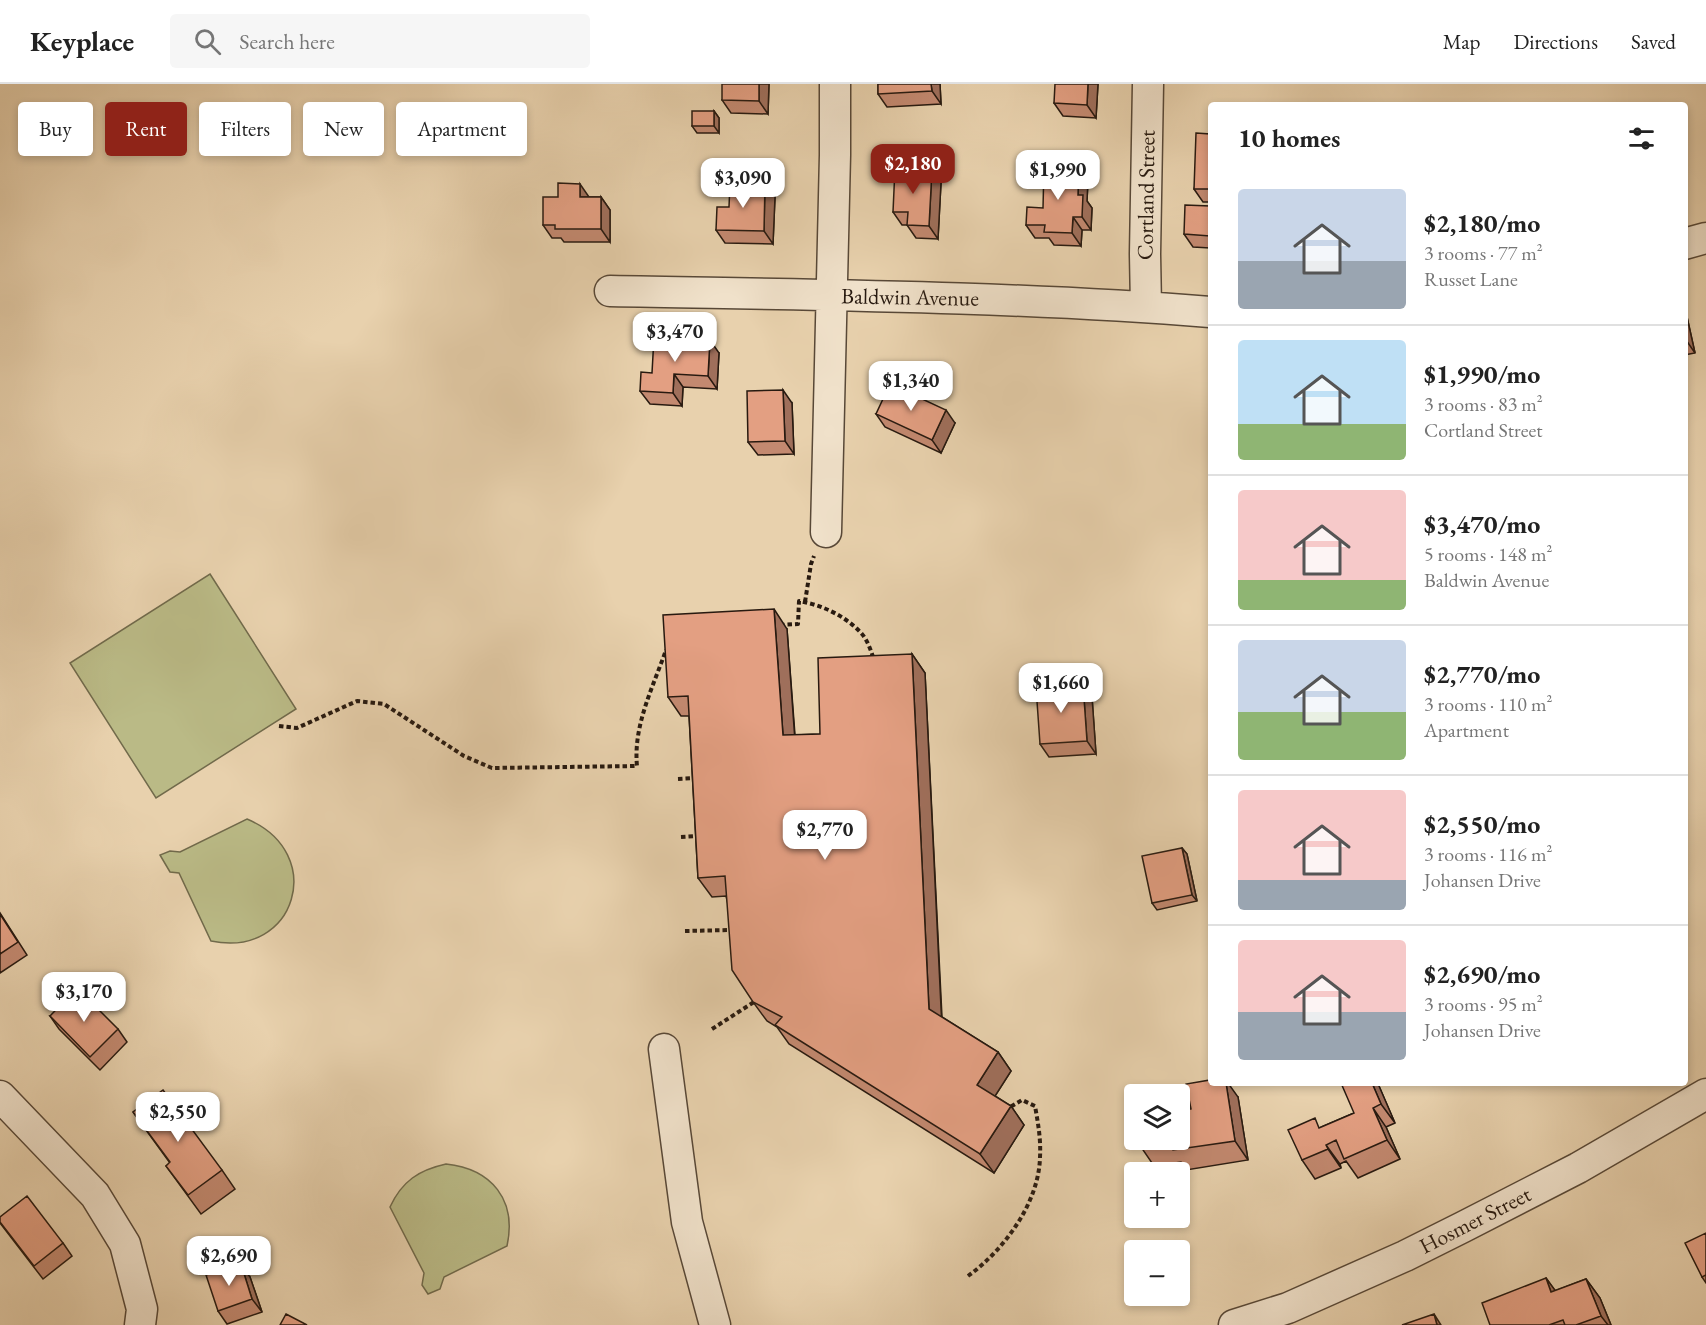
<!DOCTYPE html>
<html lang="en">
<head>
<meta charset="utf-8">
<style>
  body { margin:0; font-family:"EB Garamond",serif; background:#f6f6f6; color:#222; height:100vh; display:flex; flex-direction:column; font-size:22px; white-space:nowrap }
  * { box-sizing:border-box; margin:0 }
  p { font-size:20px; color:#767676 }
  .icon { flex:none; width:33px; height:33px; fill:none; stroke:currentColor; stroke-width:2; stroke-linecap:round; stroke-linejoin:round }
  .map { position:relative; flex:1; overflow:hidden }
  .drawer { position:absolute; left:1208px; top:18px; width:480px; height:984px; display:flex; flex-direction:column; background:#fff; border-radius:6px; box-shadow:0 3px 9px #0003 }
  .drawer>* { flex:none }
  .hud { position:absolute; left:18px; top:18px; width:570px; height:54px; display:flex; gap:12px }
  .buttons { position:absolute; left:1124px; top:1000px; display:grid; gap:12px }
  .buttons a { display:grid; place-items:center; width:66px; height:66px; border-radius:6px; background:#fff; box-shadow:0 3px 9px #0003; font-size:30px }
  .price { position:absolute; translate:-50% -51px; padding:0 14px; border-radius:12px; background:#fff; color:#222; font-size:20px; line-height:39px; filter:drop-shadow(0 2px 3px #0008) }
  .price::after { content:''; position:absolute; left:50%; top:36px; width:18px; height:14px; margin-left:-9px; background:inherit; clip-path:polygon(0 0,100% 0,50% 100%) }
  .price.active { background:#8f2418; color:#fff }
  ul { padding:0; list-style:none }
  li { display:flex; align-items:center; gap:18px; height:150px; padding:0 30px }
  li+li { border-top:2px solid #e0e0e0 }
  li span { display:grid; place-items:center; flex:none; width:168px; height:120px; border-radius:6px; color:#555 }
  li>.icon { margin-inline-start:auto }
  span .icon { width:72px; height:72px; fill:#fffc; stroke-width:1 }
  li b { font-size:26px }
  h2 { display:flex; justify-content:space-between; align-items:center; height:72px; padding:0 30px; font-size:26px }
  .tag { padding:0 21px; border-radius:6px; background:#fff; box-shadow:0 3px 9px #0003; font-size:21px; line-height:54px }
  .tag.active { background:#8f2418; color:#fff }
  header { display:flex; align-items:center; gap:36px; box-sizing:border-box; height:84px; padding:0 30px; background:#fff; border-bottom:2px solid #e0e0e0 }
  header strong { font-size:28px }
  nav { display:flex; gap:33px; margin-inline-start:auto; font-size:21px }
  .search { width:420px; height:54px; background:#f6f6f6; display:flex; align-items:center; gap:15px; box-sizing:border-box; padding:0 21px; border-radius:6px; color:#767676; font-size:22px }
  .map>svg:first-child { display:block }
  .green { fill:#baba86; stroke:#716a4b; stroke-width:1.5 }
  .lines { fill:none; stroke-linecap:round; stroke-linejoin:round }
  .minor-casing { stroke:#584837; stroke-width:33 }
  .path { stroke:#281a10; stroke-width:4; stroke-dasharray:4.5 3; stroke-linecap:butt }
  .minor { stroke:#f0e1ca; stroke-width:30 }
  .wall { fill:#c38970; stroke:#281a10; stroke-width:1.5 }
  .shaded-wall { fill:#9f6f5b; stroke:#281a10; stroke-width:1.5 }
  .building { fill:#e39f82; stroke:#281a10; stroke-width:1.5 }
  .labels { text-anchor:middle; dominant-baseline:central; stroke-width:5; stroke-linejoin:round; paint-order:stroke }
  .street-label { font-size:22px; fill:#281a10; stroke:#f0e1ca }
</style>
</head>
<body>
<header>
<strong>Keyplace</strong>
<div class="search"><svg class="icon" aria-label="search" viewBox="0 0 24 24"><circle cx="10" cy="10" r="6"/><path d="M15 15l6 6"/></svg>Search here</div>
<nav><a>Map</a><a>Directions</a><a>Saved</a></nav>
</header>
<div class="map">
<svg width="1706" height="1241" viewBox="0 0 1706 1241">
  <rect width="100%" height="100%" fill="#e8d1ad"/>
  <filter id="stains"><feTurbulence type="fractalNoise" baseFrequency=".00333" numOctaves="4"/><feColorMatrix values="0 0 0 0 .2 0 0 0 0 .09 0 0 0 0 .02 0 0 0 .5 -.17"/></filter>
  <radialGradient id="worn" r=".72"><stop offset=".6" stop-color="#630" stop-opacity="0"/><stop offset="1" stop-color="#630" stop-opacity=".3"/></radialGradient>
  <path class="green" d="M210,490L296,625L156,714L70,579Z
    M247,735C328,769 296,875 211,857L179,789L170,788L160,771L170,767L180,768Z
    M446,1080C492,1085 517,1116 507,1162L444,1193L440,1205L428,1210L422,1201L424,1189L390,1123C402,1097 419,1086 446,1080Z"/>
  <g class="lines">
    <g class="minor-casing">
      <path id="minor" d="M1684,160L1706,154
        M610,207C810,211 1010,212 1210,228
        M1146,223L1145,170L1148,0
        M826,448L835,71V0
        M664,965L687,1138L715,1241
        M0,1012L95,1111L125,1160L142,1225L140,1241
        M1234,1241L1288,1224L1405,1172L1463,1143L1578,1084L1706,1010"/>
    </g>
    <path class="path" d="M805,518L811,480L814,472
      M780,541L798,540L799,517C822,521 846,532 862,550C868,557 871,567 874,576
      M279,642L297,644L357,617L384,620L464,672L492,684L637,682C633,642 653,603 666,566
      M678,695L695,694
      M681,753L698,752
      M685,847L732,846
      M712,945L754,918
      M968,1192C1004,1166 1039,1119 1040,1073C1041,1055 1038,1039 1035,1022L1022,1016L1010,1023"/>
    <use href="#minor" class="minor"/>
  </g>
  <path class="wall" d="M769,0L768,30L731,29L722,16Z
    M878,0H940L941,20L887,23L878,10Z
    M1098,0L1096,34L1063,32L1054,19Z
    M714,27L719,34V49H697L692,42Z
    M1210,50V118H1203L1194,105Z
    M1088,96L1087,117L1092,124L1091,146H1082L1081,162L1054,161L1049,154H1035L1026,141L1043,124Z
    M941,99L938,155L916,154L907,141H902L893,128Z
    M589,113H601L610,126V158H564L561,154H552L543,141Z
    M775,113L773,160L725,159L716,146L729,123Z
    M1210,122V164L1193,163L1184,150Z
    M1684,230L1687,233L1695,269L1684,271Z
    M719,269L717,305L683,303L682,322L650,320L640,307L652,289Z
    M792,319L794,370L758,371L748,358Z
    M876,330L955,339L941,369L885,343Z
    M787,545L795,651L820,650L912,570L925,589L942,933L998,968L1011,987L995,1012L1011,1022L1024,1041L994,1089L789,960L777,943L767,937L753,918L726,812L712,813L698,794L689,632H681L668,613Z
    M1083,600L1092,613L1096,670L1049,673L1040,660Z
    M1182,764L1187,770L1197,817L1157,826L1152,819Z
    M0,829L27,871L0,889Z
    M50,932L118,945L127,958L100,986L59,945Z
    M1379,1002L1395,1039L1386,1043L1400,1075L1358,1094L1346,1077L1340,1080L1341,1084L1315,1095L1302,1076L1321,1043L1354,1029Z
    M1238,1013L1248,1076L1186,1086L1181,1078L1154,1082L1141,1063L1191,1025Z
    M133,1028L222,1086L235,1105L201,1130L166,1082L170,1079Z
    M0,1139L63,1159L72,1172L43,1195Z
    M1706,1149V1199L1702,1193Z
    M250,1193L262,1228L227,1240L218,1227Z
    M1546,1194L1555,1207L1586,1195L1600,1214L1611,1241H1490Z"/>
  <path class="shaded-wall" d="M759,0H769L768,30L759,17Z
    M931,0H940L941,20L932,7Z
    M1088,0H1098L1096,34L1087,21Z
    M714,27L719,34V49L714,42Z
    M1079,83L1088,96L1087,117L1092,124L1091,146L1082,133L1078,111Z
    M932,86L941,99L938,155L929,142Z
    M580,100L589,113H580Z
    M765,100L775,113L773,160L764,147Z
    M601,113L610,126V158L601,145Z
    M1073,133L1082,146L1081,162L1072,149Z
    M1684,230L1687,233L1695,269L1686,256L1684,249Z
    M710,256L719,269L717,305L708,292Z
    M674,290L683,303L682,322L673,309Z
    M783,306L792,319L794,370L785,357Z
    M946,326L955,339L941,369L932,356Z
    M774,525L787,545L796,671L783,651Z
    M912,570L925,589L942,944L929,925Z
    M1083,600L1092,613L1096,670L1087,657Z
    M1182,764L1187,770L1197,817L1192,811Z
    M998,968L1011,987L990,1020L977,1001Z
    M1226,999H1228L1238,1013L1248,1076L1235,1057Z
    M1372,999H1377L1379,1002L1395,1039L1381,1020Z
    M1011,1022L1024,1041L994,1089L980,1070Z
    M1373,1024L1386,1043L1400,1075L1387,1056Z
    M1326,1061L1340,1080L1341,1084L1328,1065Z
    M241,1180L250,1193L262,1228L252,1215Z
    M1546,1194L1560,1213L1551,1208Z
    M1586,1195L1600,1214L1611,1241H1608L1601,1232Z
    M1434,1230L1441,1241H1437Z"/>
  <path class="building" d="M722,0H759V17L722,16Z
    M878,0H931L932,7L878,10Z
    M1055,0H1088L1087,21L1054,19Z
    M692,27H714V42H692Z
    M1196,49L1210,50V105H1194Z
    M1044,82L1079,83L1078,111H1083L1082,133H1073L1072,149L1044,148L1045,141H1026L1027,123L1043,124Z
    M895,84L932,86L929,142L907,141L908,128H893Z
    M558,99L580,100V113H601V145H555V141H543V113H558Z
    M730,99L765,100L764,147L716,146L717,123H729Z
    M1185,121L1210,122V152L1184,150Z
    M654,253L710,256L708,292L674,290L673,309L640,307L641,288L652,289Z
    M890,300L946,326L932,356L876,330Z
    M783,306L785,357L748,358L747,307Z
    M774,525L783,651L820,650L818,574L912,570L929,925L998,968L977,1001L1011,1022L980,1070L775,941L782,933L753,918L732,886L725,792L698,794L688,612L668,613L663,531Z
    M1083,600L1087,657L1040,660L1036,603Z
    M1182,764L1192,811L1152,819L1142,772Z
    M0,830L18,858L0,870Z
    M77,904L118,945L90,973L50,932Z
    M1210,996V999H1226L1235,1057L1173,1066L1171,1058L1141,1063L1139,1056H1179V1027L1191,1025L1186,1000Z
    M1341,999H1372L1381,1020L1373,1024L1387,1056L1344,1075L1336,1056L1326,1061L1328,1065L1302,1076L1288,1046L1315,1034L1319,1044L1354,1029Z
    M163,1006L222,1086L188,1111L166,1082L170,1078L133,1028Z
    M27,1112L63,1159L34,1182L0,1138V1133Z
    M1706,1149V1191L1702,1193L1685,1159Z
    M241,1180L252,1215L218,1227L206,1191Z
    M1546,1194L1551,1208L1586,1195L1601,1232L1576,1241H1565L1563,1236L1549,1241H1490L1482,1219Z
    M286,1230L307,1241H280Z
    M1434,1230L1437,1241H1402Z"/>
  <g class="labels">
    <g class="street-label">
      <text transform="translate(1146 111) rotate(-89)">Cortland Street</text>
      <text transform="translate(910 213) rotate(1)">Baldwin Avenue</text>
      <text transform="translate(1475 1136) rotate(-27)">Hosmer Street</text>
    </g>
  </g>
  <rect width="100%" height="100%" filter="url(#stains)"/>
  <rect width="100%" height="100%" fill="url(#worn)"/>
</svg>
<div class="buttons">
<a><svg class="icon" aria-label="layers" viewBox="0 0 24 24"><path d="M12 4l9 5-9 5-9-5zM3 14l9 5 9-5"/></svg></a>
<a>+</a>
<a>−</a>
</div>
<b class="price active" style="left:913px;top:111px">$2,180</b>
<b class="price" style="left:1058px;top:117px">$1,990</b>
<b class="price" style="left:743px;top:125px">$3,090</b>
<b class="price" style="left:675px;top:279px">$3,470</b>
<b class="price" style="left:911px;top:328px">$1,340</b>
<b class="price" style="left:1061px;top:630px">$1,660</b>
<b class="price" style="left:825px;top:777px">$2,770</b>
<b class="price" style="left:84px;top:939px">$3,170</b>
<b class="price" style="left:178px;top:1059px">$2,550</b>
<b class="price" style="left:229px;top:1203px">$2,690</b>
<div class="hud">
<a class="tag">Buy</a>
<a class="tag active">Rent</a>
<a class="tag">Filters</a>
<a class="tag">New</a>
<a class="tag">Apartment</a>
</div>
<section class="drawer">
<h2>10 homes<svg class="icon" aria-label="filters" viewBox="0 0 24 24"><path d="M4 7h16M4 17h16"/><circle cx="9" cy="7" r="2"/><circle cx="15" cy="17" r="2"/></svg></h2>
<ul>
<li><span style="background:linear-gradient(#c9d6e8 60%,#9aa5b1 0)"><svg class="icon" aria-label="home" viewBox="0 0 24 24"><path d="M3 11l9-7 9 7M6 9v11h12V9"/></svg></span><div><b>$2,180/mo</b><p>3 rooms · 77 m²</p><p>Russet Lane</p></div></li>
<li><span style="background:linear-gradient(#bfe0f5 70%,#8fb573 0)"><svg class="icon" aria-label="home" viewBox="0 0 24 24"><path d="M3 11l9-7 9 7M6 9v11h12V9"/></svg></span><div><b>$1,990/mo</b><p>3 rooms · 83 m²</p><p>Cortland Street</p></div></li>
<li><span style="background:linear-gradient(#f6c9c9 75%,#8fb573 0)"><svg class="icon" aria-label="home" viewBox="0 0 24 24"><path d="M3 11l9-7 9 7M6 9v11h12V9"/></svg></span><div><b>$3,470/mo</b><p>5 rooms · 148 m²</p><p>Baldwin Avenue</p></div></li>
<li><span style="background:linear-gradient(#c9d6e8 60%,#8fb573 0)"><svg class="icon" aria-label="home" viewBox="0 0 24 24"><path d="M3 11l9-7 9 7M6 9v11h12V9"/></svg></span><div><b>$2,770/mo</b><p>3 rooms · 110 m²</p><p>Apartment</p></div></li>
<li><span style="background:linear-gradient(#f6c9c9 75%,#9aa5b1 0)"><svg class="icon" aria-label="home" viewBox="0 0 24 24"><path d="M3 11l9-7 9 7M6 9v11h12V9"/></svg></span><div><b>$2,550/mo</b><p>3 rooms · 116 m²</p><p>Johansen Drive</p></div></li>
<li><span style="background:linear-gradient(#f6c9c9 60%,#9aa5b1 0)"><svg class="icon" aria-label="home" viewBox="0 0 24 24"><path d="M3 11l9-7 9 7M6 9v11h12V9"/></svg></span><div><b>$2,690/mo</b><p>3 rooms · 95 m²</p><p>Johansen Drive</p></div></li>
</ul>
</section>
</div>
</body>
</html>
